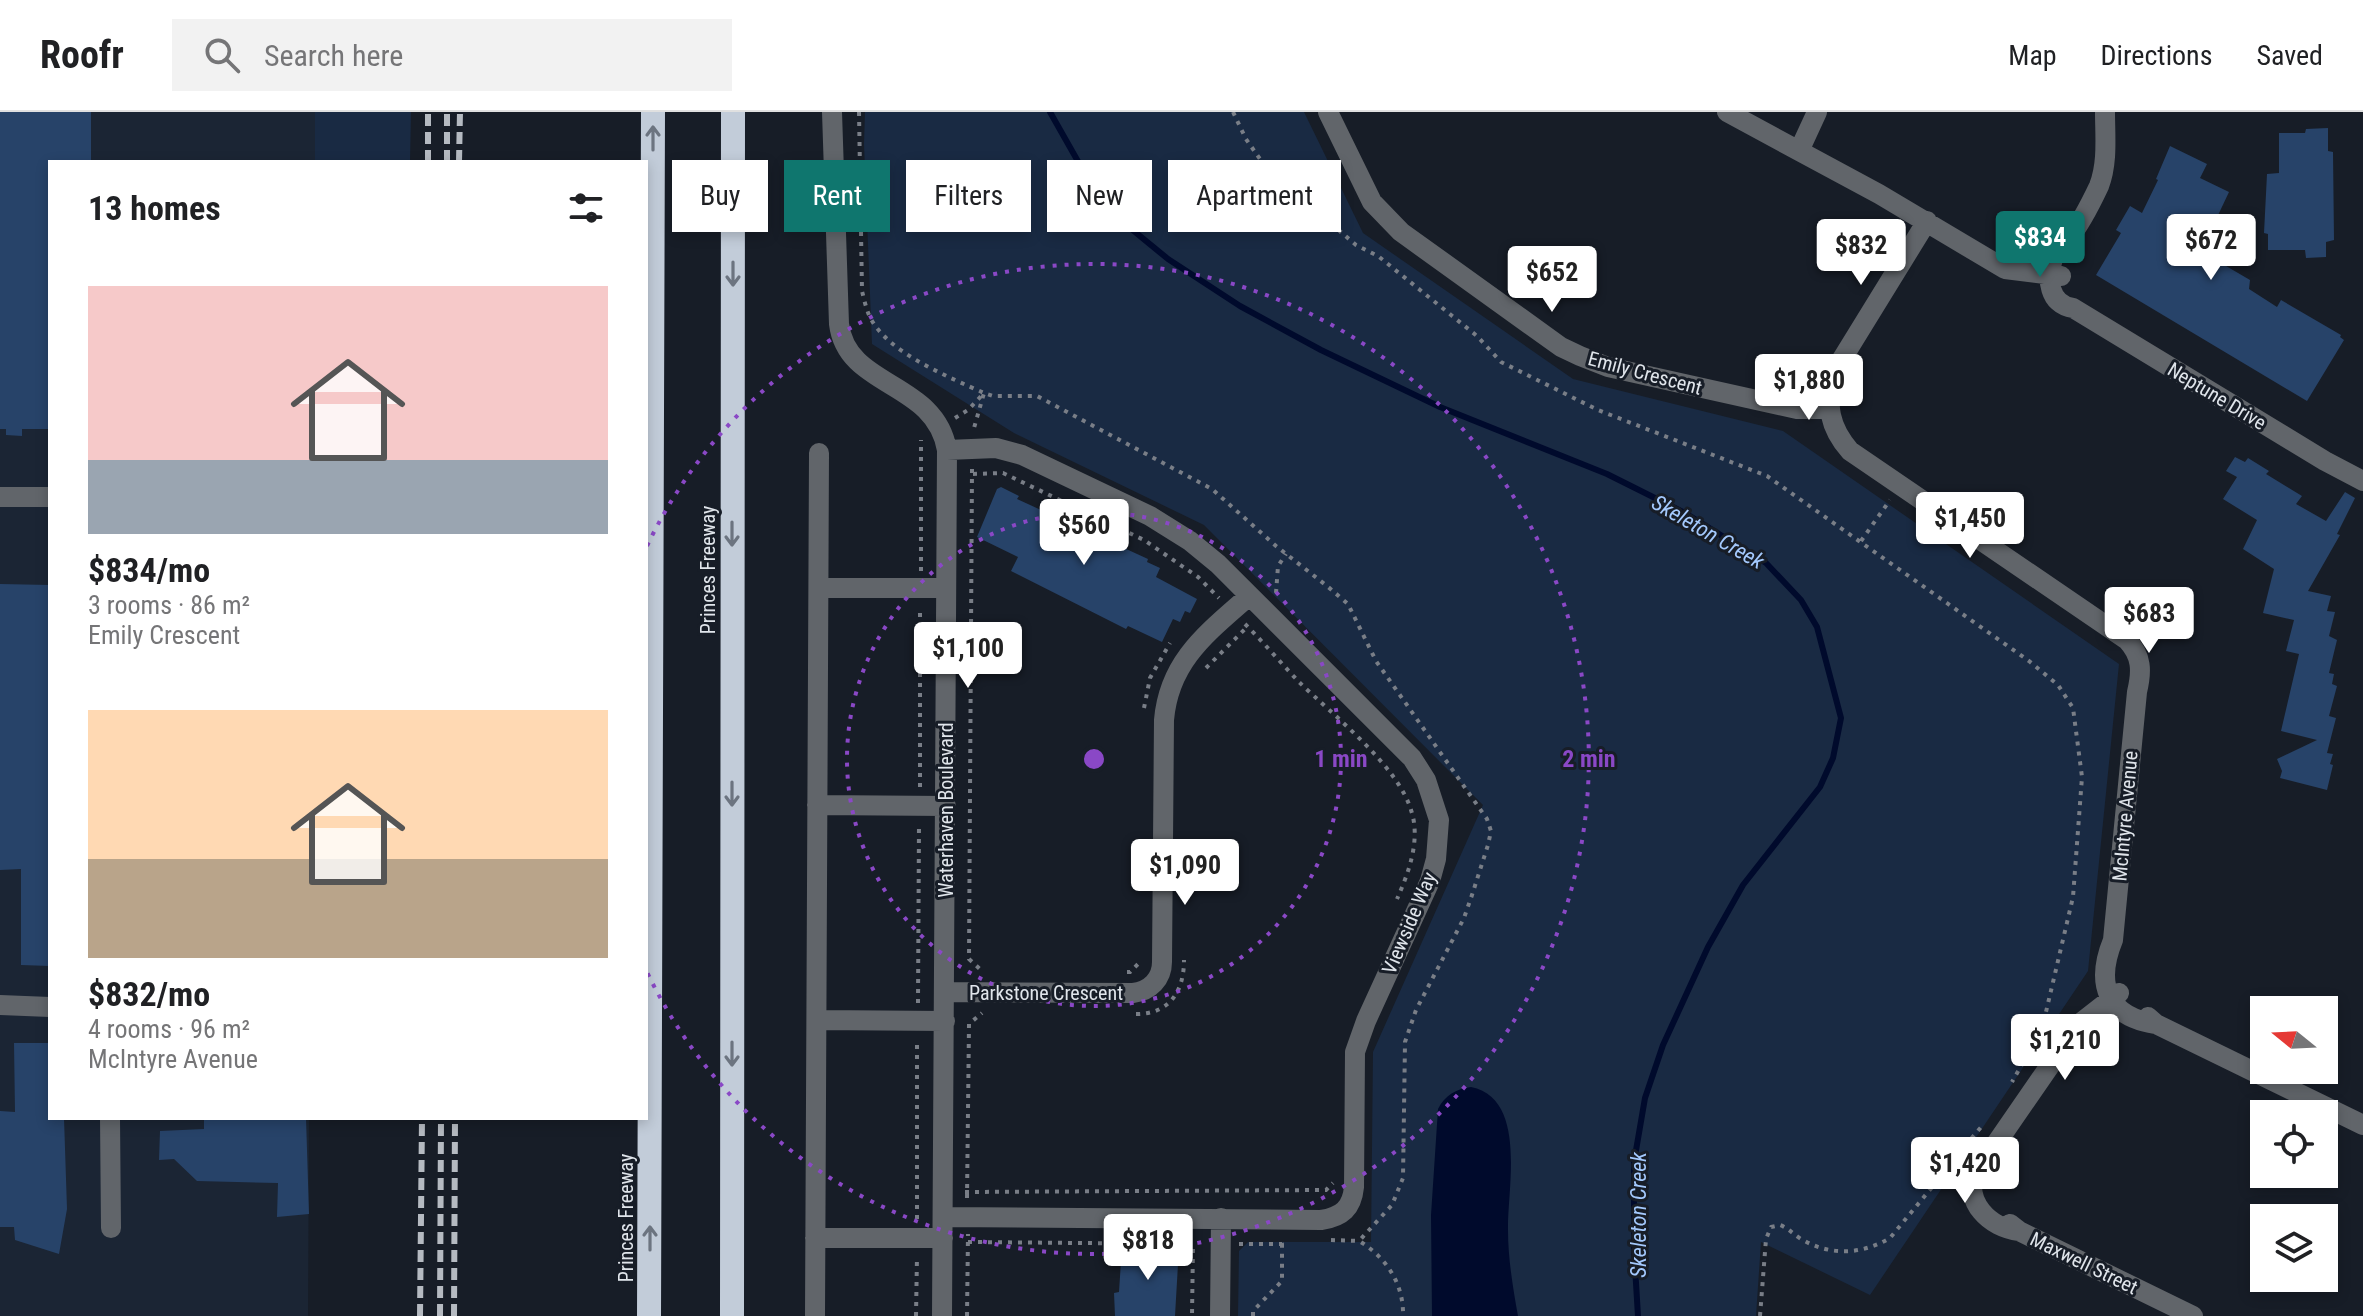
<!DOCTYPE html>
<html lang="en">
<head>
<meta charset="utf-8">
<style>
  body { margin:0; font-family:"Roboto Condensed",sans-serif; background:#f2f2f2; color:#202124; height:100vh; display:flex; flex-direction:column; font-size:30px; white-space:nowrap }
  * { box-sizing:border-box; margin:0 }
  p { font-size:26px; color:#757577 }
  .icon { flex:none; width:44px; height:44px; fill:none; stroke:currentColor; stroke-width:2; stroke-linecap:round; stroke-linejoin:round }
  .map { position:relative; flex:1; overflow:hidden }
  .details { position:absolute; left:48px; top:48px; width:600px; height:960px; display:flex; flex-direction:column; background:#fff; border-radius:0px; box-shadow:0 4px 12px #0003 }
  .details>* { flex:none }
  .guide { position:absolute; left:672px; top:48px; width:760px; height:72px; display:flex; gap:16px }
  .needle { width:52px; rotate:288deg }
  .tools { position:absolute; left:2250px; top:884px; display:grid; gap:16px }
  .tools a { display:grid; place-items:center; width:88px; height:88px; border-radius:0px; background:#fff; box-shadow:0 4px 12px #0003; font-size:40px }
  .price { position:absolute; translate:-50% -68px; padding:0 18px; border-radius:8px; background:#fff; color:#222; font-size:26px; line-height:52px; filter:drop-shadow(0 2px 4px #0008) }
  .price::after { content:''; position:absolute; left:50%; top:48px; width:24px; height:18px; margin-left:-12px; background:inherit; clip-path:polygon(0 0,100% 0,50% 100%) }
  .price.active { background:#0f766e; color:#fff }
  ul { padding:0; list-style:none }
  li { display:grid; align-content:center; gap:16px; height:424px; padding:0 40px }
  li span { display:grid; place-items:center; height:248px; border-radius:0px; color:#555 }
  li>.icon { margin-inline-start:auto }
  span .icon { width:144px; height:144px; fill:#fffc; stroke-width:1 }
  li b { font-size:34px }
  h2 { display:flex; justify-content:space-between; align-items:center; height:96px; padding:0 40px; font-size:34px }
  .tag { padding:0 28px; border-radius:0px; background:#fff; box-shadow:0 4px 12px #0003; font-size:28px; line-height:72px }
  .tag.active { background:#0f766e; color:#fff }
  header { display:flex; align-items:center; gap:48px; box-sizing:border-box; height:112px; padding:0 40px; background:#fff; border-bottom:2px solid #e0e0e0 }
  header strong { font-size:38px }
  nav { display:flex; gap:44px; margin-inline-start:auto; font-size:28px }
  .search { width:560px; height:72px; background:#f2f2f2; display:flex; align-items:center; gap:20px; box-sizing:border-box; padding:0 28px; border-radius:0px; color:#757577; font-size:30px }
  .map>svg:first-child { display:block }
  .built { fill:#1b2534 }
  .green { fill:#192a43 }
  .water { fill:#000a2c }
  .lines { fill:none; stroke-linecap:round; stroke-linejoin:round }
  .stream { stroke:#000a2c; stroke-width:6 }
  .building { fill:#274369 }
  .path { stroke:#797e87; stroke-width:4; stroke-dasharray:4 6; stroke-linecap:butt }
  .minor { stroke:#61656a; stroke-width:20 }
  .highway { stroke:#c2ccd9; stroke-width:24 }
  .rail { stroke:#b5bac1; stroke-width:6; stroke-dasharray:12 6; stroke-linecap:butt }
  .oneway { stroke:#6c7480 }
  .ring { fill:none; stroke:#8a48c6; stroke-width:4; stroke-dasharray:4 8 }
  .labels { text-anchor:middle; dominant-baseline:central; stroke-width:6; stroke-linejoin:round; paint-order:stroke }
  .street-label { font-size:20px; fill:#e0e5eb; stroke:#171d27 }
  .water-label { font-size:22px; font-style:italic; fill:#a4c9fd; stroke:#171d27 }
  .centre { fill:#8a48c6; stroke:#171d27; stroke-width:4 }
  .ring-label { font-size:24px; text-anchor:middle; font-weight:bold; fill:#8a48c6; stroke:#171d27; stroke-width:6; stroke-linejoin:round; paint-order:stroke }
</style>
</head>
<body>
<header>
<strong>Roofr</strong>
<div class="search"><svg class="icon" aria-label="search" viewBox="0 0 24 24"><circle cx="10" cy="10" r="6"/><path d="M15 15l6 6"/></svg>Search here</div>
<nav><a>Map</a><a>Directions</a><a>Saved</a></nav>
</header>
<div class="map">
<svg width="2363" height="1204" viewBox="0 0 2363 1204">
  <rect width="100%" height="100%" fill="#171d27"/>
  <path class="built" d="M0,0H315V50H50V1006H309L308,1204H0Z"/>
  <path class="green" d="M315,0H411L410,50H315Z
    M865,0H1304L1363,121L1573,267L1783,319L2119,552L2088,859L1870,1183L1761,1130L1756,1204H1238L1239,1139L1248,1130H1371L1373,940L1483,693L1204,413L1014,321L872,232L864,32Z"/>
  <path class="water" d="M1471,975C1528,987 1507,1077 1508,1118C1508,1147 1513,1176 1518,1204H1432L1431,1103L1438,997C1445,983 1456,977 1471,975Z"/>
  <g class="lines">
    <path class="stream" d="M1050,0L1084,60L1118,106L1168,147L1240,194L1321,238L1440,295L1607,362L1685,401L1766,451L1801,488L1817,515L1841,606L1833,646L1820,675L1743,773L1708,835L1663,933L1645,986L1634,1050V1138L1638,1204"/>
  </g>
  <path class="building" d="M0,0H91V50H50V317H22V324L6,323V317H0Z
    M2328,16V39L2333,40L2334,128L2326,130V145L2306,146L2305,138H2268V122L2264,121L2267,62L2279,61V21H2305L2306,17Z
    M2170,34L2207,52L2200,66L2229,80L2202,137H2197L2250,168L2249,177L2277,195L2281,188L2341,223L2340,225L2344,228L2307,289L2096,163L2121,121L2116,118L2130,94L2142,101L2158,68L2156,67Z
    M2235,345L2245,350L2248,346L2269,359L2266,362L2302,384L2296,392L2326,409L2345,380L2355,386L2337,422L2340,423L2308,479L2331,484L2327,499L2335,500L2329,524L2337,528L2329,561L2334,562L2332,572L2337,574L2329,604L2336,606L2327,641L2333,642L2330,652L2333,653L2327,678L2280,666L2282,659L2277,647L2317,628L2281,619L2299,542L2286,539L2294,508L2263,501L2274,457L2243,437L2257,408L2223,387L2237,365L2226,359Z
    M1001,375L1019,384L1017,387L1148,447L1147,450L1160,456L1156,465L1197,487L1190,501L1185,499L1180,510L1173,507L1162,530L1128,514L1126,517L1011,459L1018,445L977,425L997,377Z
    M0,472L50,473V854L21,853V757L0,758Z
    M14,931H50V1006H64L67,1097L59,1142L15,1128L14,1115H0V999L15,1000Z
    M204,1006H306L309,1102L277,1105L278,1071L197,1069L174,1047L159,1048L160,1019L204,1017Z
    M1122,1134L1179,1135L1175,1204H1115L1114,1181L1119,1180Z"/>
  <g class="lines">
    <path class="path" d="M859,0L862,179C864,187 866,196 869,203C885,240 949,265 984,281L993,284H1037L1212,377L1276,434L1327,474L1348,492L1376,549L1487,707L1491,719L1488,733L1472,783L1464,806L1416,898L1405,930L1403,1066L1392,1093L1359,1129C1386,1145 1404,1172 1403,1204
      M1233,0L1246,27L1262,50L1293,79L1356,133L1378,144L1477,224L1501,250L1598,298L1767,364L2029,549L2058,573L2073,596L2082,665L2073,785L2042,917L2012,970
      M955,306L968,298L984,281L974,316
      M972,357L969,847L981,858
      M973,362L1003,361L1144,428L1198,465L1219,486
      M1861,429L1890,388
      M921,459V328
      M1276,481L1278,454L1286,442
      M1245,512C1264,531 1281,551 1299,570C1333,603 1398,654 1411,698C1421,727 1409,760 1397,787
      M1206,556L1245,517
      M1144,596L1150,566L1170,531
      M920,675V496
      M1127,860H1130L1141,849
      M918,891L919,712
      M1136,902C1170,902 1184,879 1184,848
      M1965,1034L1982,1014
      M965,1080L1326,1078L1333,1071
      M967,1086L969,912L982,901
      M917,1107V928
      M1331,1128L1359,1129
      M968,1130L1193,1132L1192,1204
      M1239,1132H1282L1281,1128
      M916,1204L917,1144
      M967,1204L968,1122
      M1253,1204V1199L1282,1169V1132
      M1760,1204L1766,1127L1771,1115L1780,1113C1788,1116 1793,1122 1801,1127C1830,1144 1861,1143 1890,1126L1957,1045"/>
    <path class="minor" d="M832,0L839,212C847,277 935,268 947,338L942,1204
      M1328,0L1372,90L1401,120L1561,235L1580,244L1608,255L1797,297H1828
      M1727,0L1879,82L2005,157L2061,164
      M2105,0C2105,24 2108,51 2099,74C2091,91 2080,113 2068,127C2063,134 2056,138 2053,147C2046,166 2049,193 2073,196L2325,349L2363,369
      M1799,39L1817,0
      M1833,264C1826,293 1829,315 1850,339L2127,528C2142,544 2142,559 2137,580L2113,828C2095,872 2107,905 2156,912
      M1826,273L1927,109
      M0,385H50
      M820,476H946
      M817,693L946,694
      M945,880L1133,881C1150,879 1162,867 1162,850L1164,608C1169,549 1207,521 1249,484
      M0,893L50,895
      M2148,905L2156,912L2363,1013
      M817,908L945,909
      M110,1006L111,1116
      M943,1105L1321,1108C1342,1105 1352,1096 1354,1075L1355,940L1366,909L1430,769L1436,747L1439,708L1426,668L1412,646L1218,452L1190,429L1150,404L1022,343L996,336L947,338
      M2010,1112L2019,1119L2193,1204
      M2019,1119C1990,1116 1963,1090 1975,1059C1977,1052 1985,1045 1991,1039L2078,913L2119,881
      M815,1126H943
      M815,1204L819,341
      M1220,1204L1221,1106"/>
    <path class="highway" d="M649,1204L653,0
      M732,1204L733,0"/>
    <path class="rail" d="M428,50V0
      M447,50V0
      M459,50L460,0
      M420,1204L422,1006
      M440,1204L441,1006
      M454,1204L455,1006"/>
  </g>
  <defs><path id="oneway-shaft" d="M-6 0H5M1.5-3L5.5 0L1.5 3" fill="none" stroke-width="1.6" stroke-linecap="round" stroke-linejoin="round" transform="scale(2)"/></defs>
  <g class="oneway">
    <use href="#oneway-shaft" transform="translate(653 26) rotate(-90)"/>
    <use href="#oneway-shaft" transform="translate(733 162) rotate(90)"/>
    <use href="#oneway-shaft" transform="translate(732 422) rotate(90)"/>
    <use href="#oneway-shaft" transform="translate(732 682) rotate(90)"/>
    <use href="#oneway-shaft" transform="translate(732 942) rotate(90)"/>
    <use href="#oneway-shaft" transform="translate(650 1126) rotate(-90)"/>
  </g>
  <g class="ring">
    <circle cx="1094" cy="647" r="247"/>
    <path d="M647 434A495 495 0 1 1 647 860"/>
  </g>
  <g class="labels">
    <g class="street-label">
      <text transform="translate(1645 261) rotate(15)">Emily Crescent</text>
      <text transform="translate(2217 284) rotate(31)">Neptune Drive</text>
      <text transform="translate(708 458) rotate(-90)">Princes Freeway</text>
      <text transform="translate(946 698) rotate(-90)">Waterhaven Boulevard</text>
      <text transform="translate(2125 704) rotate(-85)">McIntyre Avenue</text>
      <text transform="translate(1409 811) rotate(-67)">Viewside Way</text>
      <text x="1046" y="881">Parkstone Crescent</text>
      <text transform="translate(626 1106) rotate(-90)">Princes Freeway</text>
      <text transform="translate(2084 1151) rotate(26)">Maxwell Street</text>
    </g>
    <g class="water-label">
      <text transform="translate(1708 420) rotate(30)">Skeleton Creek</text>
      <text transform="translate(1638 1103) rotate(-90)">Skeleton Creek</text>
    </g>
  </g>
  <circle cx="1094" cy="647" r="12" class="centre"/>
  <g class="ring-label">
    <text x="1341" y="655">1 min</text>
    <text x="1589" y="655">2 min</text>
  </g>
</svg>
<div class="tools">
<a><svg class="needle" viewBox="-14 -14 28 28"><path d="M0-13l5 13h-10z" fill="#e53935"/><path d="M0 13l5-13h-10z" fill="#757577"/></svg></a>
<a><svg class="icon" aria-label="locate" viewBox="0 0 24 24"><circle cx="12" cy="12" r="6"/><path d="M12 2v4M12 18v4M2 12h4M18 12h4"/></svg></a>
<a><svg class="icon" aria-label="layers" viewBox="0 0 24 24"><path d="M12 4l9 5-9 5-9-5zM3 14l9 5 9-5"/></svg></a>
</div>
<b class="price active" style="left:2040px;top:167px">$834</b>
<b class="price" style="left:2211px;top:170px">$672</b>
<b class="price" style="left:1861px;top:175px">$832</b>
<b class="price" style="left:1552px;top:202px">$652</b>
<b class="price" style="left:1809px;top:310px">$1,880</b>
<b class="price" style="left:1970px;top:448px">$1,450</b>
<b class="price" style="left:1084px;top:455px">$560</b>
<b class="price" style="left:2149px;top:543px">$683</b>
<b class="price" style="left:968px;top:578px">$1,100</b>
<b class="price" style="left:1185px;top:795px">$1,090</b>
<b class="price" style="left:2065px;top:970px">$1,210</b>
<b class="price" style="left:1965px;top:1093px">$1,420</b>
<b class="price" style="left:1148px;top:1170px">$818</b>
<div class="guide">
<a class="tag">Buy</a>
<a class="tag active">Rent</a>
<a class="tag">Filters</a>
<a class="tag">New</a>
<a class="tag">Apartment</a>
</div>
<section class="details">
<h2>13 homes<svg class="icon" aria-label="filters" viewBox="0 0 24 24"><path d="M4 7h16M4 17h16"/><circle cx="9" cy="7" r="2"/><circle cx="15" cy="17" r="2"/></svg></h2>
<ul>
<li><span style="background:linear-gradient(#f6c9c9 70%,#9aa5b1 0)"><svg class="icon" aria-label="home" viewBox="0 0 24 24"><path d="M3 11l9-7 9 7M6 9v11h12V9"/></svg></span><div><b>$834/mo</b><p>3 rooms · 86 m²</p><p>Emily Crescent</p></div></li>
<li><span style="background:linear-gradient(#ffd9b3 60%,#b9a48a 0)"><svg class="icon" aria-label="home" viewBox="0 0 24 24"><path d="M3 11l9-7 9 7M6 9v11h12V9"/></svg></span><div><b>$832/mo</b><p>4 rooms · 96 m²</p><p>McIntyre Avenue</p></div></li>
</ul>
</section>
</div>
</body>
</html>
